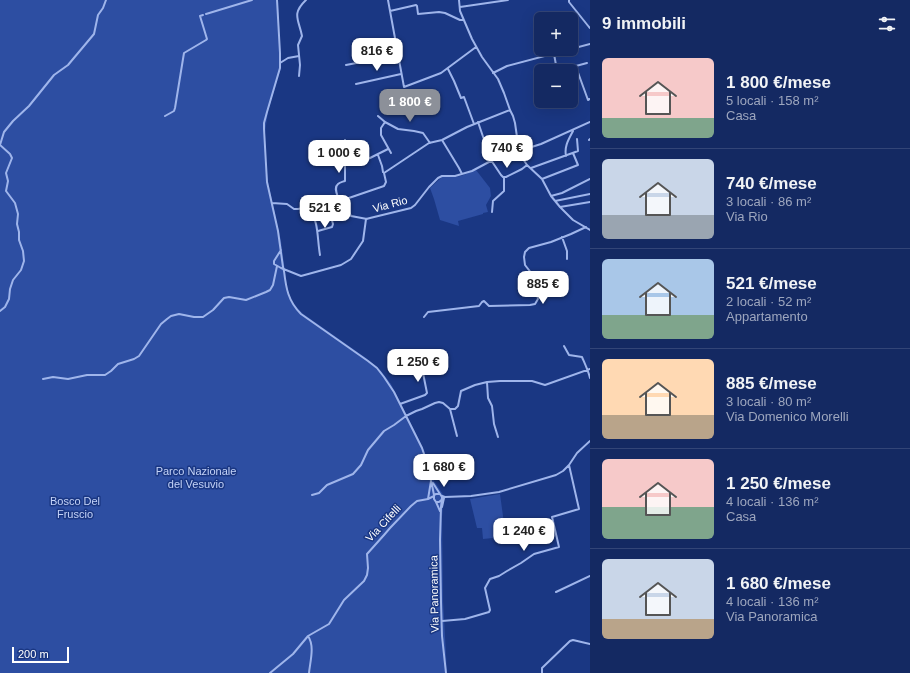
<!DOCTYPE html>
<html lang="it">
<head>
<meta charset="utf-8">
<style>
  body { margin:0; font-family:Helvetica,sans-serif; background:#1d3168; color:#f1f3f6; height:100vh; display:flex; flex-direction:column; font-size:15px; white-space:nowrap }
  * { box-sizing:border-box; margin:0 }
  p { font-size:13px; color:#9da6be }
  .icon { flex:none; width:22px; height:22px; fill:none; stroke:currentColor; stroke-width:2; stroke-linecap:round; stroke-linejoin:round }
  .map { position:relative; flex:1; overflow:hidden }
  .side { display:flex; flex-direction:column; background:#142962; width:320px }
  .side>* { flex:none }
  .controls { position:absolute; left:534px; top:12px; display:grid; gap:8px }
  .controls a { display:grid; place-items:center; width:44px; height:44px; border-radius:6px; background:#142962; box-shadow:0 4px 16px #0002,0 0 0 1px #334577; font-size:20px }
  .scale { position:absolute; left:12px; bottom:10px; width:57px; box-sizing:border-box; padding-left:4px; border:2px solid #fff; border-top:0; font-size:11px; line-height:14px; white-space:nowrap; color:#fff; -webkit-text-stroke:3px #1a3783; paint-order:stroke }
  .price { position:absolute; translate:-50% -34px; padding:0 9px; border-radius:8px; background:#fff; color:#222; font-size:13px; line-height:26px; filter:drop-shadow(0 1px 2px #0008) }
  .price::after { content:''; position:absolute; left:50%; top:24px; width:12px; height:9px; margin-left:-6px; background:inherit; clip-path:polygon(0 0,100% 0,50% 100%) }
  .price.active { background:#8c9099; color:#fff }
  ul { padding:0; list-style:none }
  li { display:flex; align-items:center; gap:12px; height:100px; padding:0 12px }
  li+li { border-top:1px solid #334577 }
  li span { display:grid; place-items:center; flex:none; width:112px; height:80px; border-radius:6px; color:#555 }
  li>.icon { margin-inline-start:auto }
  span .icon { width:48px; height:48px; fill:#fffc; stroke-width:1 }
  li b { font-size:17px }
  h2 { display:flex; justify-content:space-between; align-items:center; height:48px; padding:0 12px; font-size:17px }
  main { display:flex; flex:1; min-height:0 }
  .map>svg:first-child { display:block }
  .green { fill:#2d4ea2 }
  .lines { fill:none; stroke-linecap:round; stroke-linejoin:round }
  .minor { stroke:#9fb5eb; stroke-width:2 }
  .minor-bridge { stroke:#9fb5eb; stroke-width:2 }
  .labels { text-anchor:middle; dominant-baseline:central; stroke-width:3; stroke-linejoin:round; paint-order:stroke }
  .street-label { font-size:11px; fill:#fff; stroke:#1a3783 }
  .park-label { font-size:11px; fill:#c4d3f8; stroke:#1a3783 }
</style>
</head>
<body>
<main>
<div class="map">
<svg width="590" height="673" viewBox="0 0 590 673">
  <rect width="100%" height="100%" fill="#1a3783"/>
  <path class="green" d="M0,0H278L281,68L268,111L265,133L266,164L268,182L281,241L287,287L292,302L302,313L366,358L381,371L391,384L424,450L434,481L444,496L442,517L443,600L447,673H0Z
    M476,170L490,188L491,196L486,205L488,212L483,213V214L458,221L459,226L440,220L434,199L430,188L442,177H454L461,176Z
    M500,494L506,538L494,541L493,538L483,539L482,528H477L470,499Z"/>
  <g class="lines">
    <path class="minor" d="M277,0L280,53V68L267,112L264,123V129L267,182L278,231L283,267
      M388,0L404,87L441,73L476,47
      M459,0L460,11L472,39L482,57L498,79L504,93L510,110L513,116L515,123L519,151L521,156L527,165L542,179L551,196L560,207L573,220L590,230
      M569,0V2L589,27L590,28
      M460,7L508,0
      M390,11L416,5L417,6L418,14L439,12L445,13L460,20H463
      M206,14L252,0
      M554,54L556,65L561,70L587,63
      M280,63L288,58L299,56
      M346,65L398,55
      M576,67L588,100L590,99
      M448,69L454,81L461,98L464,97L474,124
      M493,73L507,66L590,44
      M299,76L300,65L298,45L302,36C299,20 291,14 306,0
      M356,84L401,74
      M165,116L174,111L175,108L183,59L184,53L206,40L207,39L200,16L203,15
      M378,116L385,122L398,129L414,131L423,133L430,143
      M385,122L381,128V135L391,153
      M478,122L491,160L501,175L503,177H506L522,169L527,165
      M442,140L459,168L462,174
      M589,140L590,139
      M378,155L382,166L383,172
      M566,156C564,146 569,139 573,131
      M364,161L388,149
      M531,168L578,151L577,139
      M542,179L578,165L573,153
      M551,196L562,193L590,179
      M339,201C338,196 333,188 338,184C340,182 342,182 345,181V140
      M340,201L347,209L351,216L367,219
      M555,201L590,194
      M272,203L287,204L294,209H298L343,200L384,186L386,182L384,173L429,143L442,140L467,127L510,110
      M560,207L590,202
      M310,208C319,224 317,238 320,255
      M492,212L493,201L504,191V177
      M318,231L332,227L333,224L327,204
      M562,237L567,251V259
      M281,250L274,261V264L281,268L301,276L341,265L351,259L363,241L366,219L411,208L415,205L429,187L438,178L442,176H455L472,171L502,155L519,151L541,144L590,122
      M284,271C286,288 288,301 301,314L368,361L377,368L384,377L394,392L422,448L426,460L432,485L434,495V499L436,502H439L445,497
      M0,311L5,307L9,299L10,289L13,280L21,270L24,261L23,251L19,240V232L17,224L18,214L15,203L6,191L8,181L6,173L12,158L10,154L0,145L4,132L13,121L29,106L54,75L68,65L94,34L98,15L103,8L106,0
      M424,317L428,312L479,306L482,302L484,301L489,306L530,305L535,304L538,299L534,280L532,274L525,265L524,257L525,252L529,248L551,242L571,234L586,227
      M564,346L569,355L582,357C585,364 588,370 590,378
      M43,379L53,377L68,379L87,375H105L111,371L118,364L134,359L139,356L161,324L167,319L171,316L179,314L194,317H203L213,310L224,298L229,297L246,300L266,292L270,290L273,285L277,266
      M487,382L488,398L492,406L494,424L498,437
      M400,404L425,395L427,393L419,353
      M450,409H455L458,406L461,391L475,385L487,382L500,381H532L545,385L590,369
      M433,483L440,494
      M312,495L319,493L327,485L353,474L361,465L368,450L384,431L394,425L406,416L416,411L422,409L435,403L439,402L443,403L450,409L457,436
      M434,495L436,494H440L442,497L441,507L440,540L441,602L442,636L446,673
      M442,496L445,497L471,496L499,492L556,475L563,471L569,465L577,453L590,441
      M428,499L431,481
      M436,502L440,511
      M442,507L444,498
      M556,592L590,576
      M442,621L465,619L489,612L490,610L485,588L490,579L499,576L507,571L521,563L534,554L559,547L552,517L579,509L569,465
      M308,636C315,646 310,662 309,673
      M270,673L293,654L308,636L329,624L344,600L364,581L367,575L368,568L367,554L384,535L390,528L411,506L417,501L428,499L434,496
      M542,673V668L570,641L573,640L590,644"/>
    <path class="minor-bridge" d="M283,267L284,271"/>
  </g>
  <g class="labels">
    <g class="street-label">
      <text transform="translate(390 204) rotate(-15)">Via Rio</text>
      <text transform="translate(383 523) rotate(-47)">Via Cifelli</text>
      <text transform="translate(434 594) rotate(-91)">Via Panoramica</text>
    </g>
    <g class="park-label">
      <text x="196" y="471">Parco Nazionale<tspan x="196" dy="13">del Vesuvio</tspan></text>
      <text x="75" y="501">Bosco Del<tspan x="75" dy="13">Fruscio</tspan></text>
    </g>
  </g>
</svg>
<div class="controls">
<a>+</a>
<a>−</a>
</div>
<div class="scale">200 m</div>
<b class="price" style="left:377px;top:72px">816 €</b>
<b class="price active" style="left:410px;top:123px">1 800 €</b>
<b class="price" style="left:507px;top:169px">740 €</b>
<b class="price" style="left:339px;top:174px">1 000 €</b>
<b class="price" style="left:325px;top:229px">521 €</b>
<b class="price" style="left:543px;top:305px">885 €</b>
<b class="price" style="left:418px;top:383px">1 250 €</b>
<b class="price" style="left:444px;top:488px">1 680 €</b>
<b class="price" style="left:524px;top:552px">1 240 €</b>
</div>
<section class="side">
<h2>9 immobili<svg class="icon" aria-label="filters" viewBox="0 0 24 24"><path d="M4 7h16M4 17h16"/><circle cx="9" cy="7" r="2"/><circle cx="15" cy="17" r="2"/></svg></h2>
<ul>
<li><span style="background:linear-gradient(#f6c9c9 75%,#7fa58c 0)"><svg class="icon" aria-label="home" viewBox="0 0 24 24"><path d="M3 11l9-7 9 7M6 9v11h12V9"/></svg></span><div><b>1 800 €/mese</b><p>5 locali · 158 m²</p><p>Casa</p></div></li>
<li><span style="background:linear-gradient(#c9d6e8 70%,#9aa5b1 0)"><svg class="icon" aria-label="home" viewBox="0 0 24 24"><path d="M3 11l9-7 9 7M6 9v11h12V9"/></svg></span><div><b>740 €/mese</b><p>3 locali · 86 m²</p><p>Via Rio</p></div></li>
<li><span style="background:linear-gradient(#a9c7e8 70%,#7fa58c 0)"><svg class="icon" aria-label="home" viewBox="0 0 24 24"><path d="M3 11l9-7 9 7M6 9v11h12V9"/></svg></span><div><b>521 €/mese</b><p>2 locali · 52 m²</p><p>Appartamento</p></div></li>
<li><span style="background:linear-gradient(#ffd9b3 70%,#b9a48a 0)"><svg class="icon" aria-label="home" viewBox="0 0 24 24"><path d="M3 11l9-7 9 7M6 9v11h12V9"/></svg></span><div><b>885 €/mese</b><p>3 locali · 80 m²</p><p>Via Domenico Morelli</p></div></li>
<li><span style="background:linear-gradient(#f6c9c9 60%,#7fa58c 0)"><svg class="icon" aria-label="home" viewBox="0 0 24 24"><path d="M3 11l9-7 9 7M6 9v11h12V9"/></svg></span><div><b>1 250 €/mese</b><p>4 locali · 136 m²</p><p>Casa</p></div></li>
<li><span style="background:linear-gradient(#c9d6e8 75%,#b9a48a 0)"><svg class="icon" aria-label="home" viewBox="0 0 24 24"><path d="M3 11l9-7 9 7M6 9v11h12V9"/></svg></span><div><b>1 680 €/mese</b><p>4 locali · 136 m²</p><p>Via Panoramica</p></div></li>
</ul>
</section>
</main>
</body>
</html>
